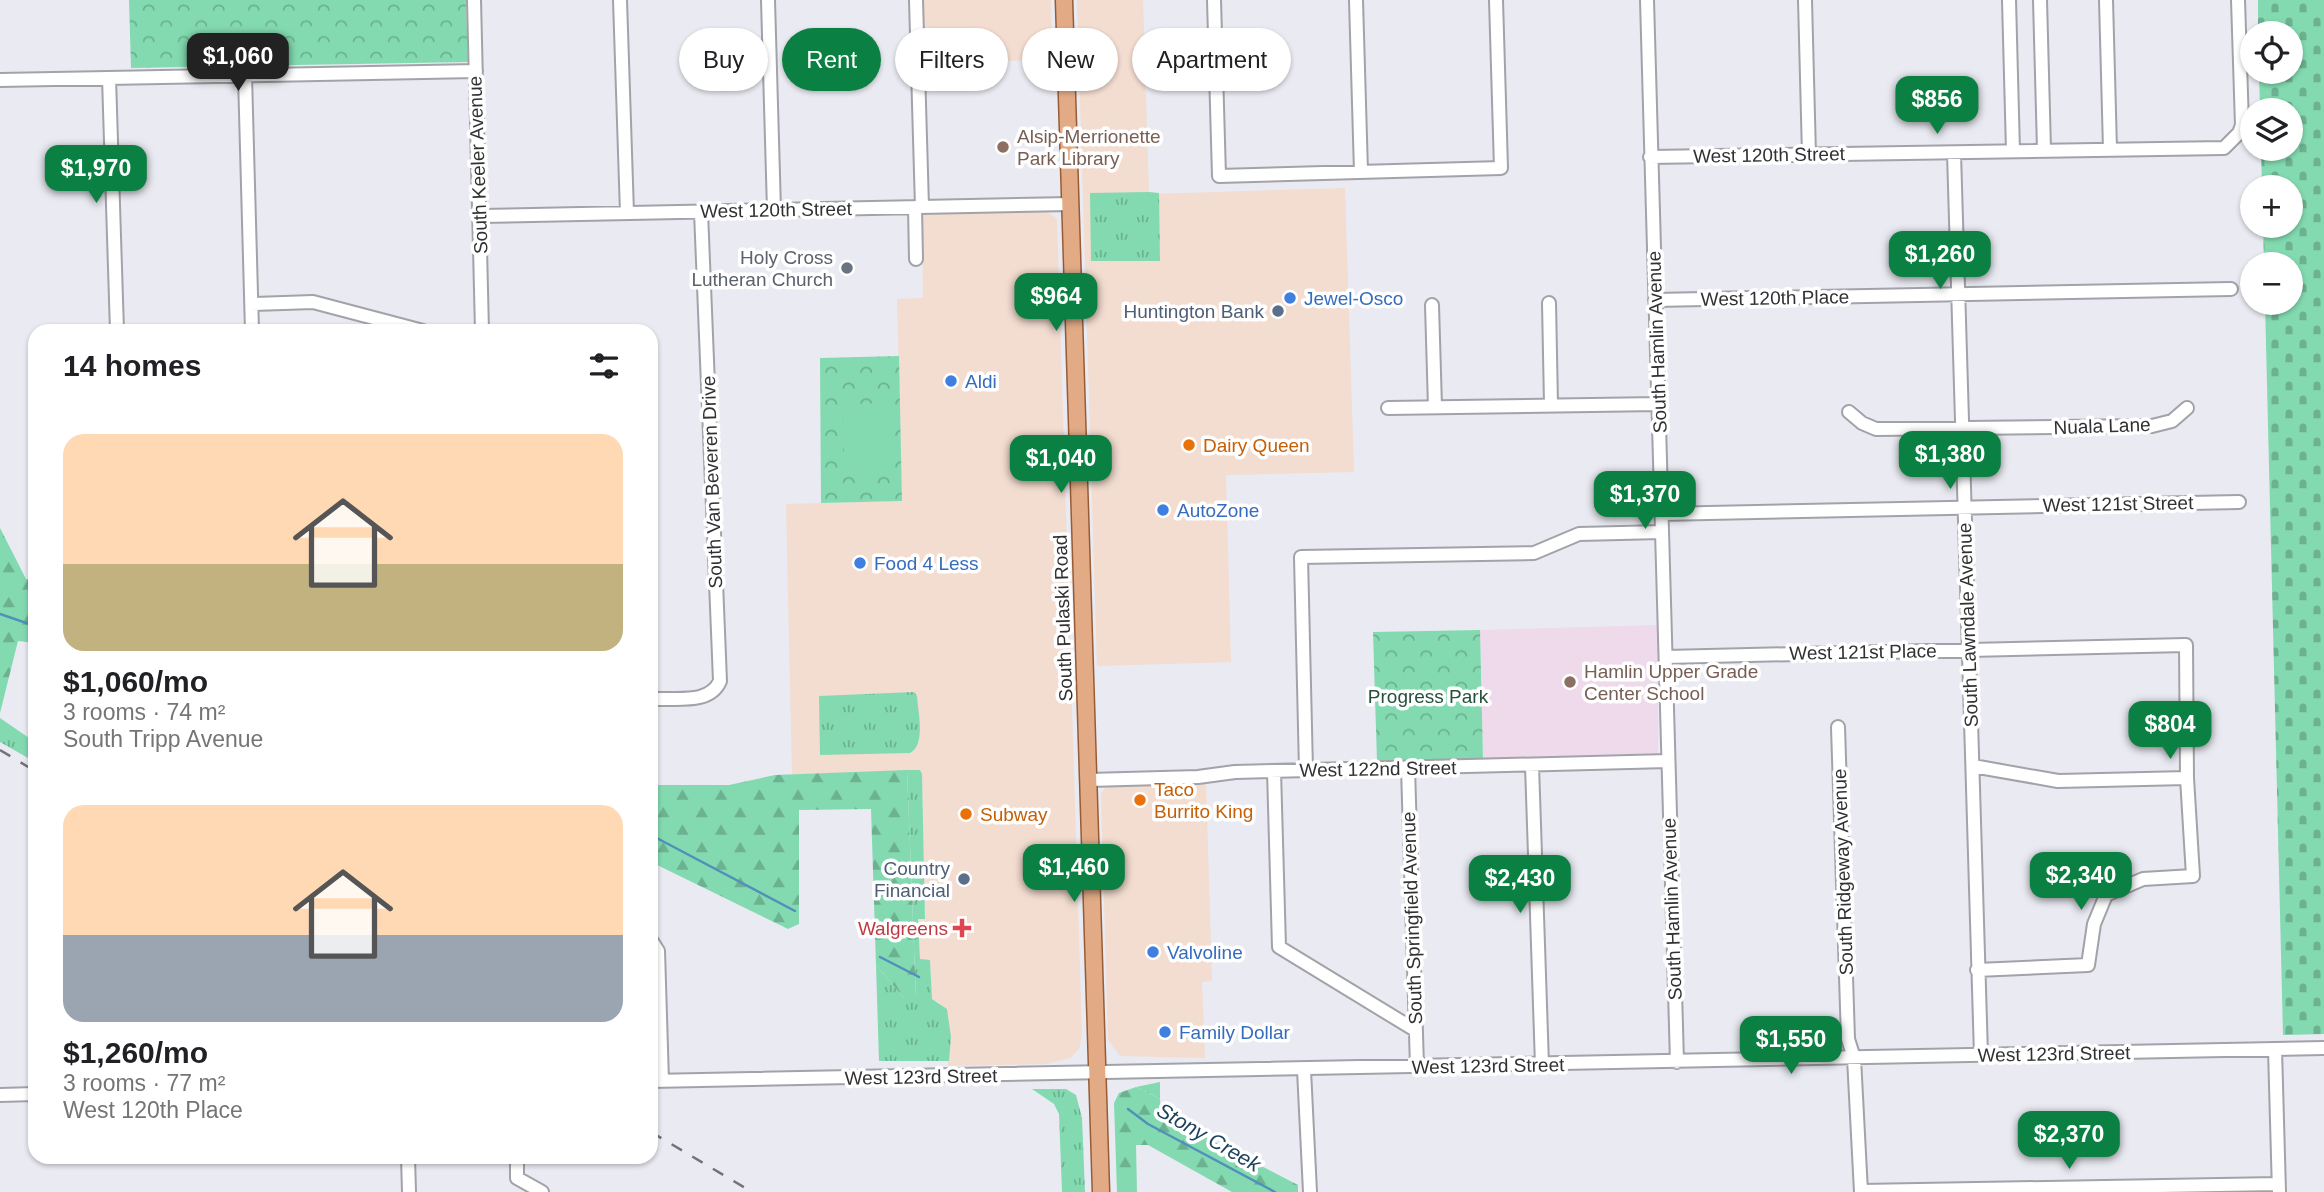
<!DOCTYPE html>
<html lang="en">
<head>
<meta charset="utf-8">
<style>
  body { margin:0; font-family:Arial,sans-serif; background:#f2f2f2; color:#202124; height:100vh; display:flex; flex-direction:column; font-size:26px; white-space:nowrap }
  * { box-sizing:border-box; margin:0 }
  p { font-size:23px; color:#757577 }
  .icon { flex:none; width:38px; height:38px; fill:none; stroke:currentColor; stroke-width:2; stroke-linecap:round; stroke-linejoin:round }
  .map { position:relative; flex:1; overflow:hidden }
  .panel { position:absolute; left:28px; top:324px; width:630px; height:840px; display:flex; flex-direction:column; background:#fff; border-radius:21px; box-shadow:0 2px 5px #0004 }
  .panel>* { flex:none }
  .hud { position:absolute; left:679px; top:28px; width:665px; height:63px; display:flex; gap:14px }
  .controls { position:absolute; left:2240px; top:21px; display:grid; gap:14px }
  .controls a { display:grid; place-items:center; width:63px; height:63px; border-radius:50%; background:#fff; box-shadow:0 2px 5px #0004; font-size:35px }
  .price { position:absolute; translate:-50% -60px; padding:0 16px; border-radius:14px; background:#0b8043; color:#fff; font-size:23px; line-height:46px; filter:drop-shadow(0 2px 4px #0008) }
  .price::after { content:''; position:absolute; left:50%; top:42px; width:21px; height:16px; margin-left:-10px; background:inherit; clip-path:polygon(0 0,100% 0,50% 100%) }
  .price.selected { background:#222; color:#fff }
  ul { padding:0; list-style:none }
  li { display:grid; align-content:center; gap:14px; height:371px; padding:0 35px }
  li span { display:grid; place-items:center; height:217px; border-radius:21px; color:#555 }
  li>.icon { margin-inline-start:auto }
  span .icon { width:126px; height:126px; fill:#fffc; stroke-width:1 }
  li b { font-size:30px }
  h2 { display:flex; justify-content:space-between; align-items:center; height:84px; padding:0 35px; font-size:30px }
  .tag { padding:0 24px; border-radius:32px; background:#fff; box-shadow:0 2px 5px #0004; font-size:24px; line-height:63px }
  .tag.selected { background:#0b8043; color:#fff }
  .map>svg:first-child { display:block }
  .commercial { fill:#f3dcd0 }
  .education { fill:#eedaea }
  .grass { fill:url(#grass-tufts) }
  .forest { fill:url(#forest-firs) }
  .cemetery { fill:url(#cemetery-stones) }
  .park { fill:url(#park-crowns) }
  .pitch { fill:#83dab0 }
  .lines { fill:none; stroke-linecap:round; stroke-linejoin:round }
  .stream { stroke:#5190ba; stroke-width:2.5 }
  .minor-casing { stroke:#a2a2a9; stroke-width:16 }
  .major-casing { stroke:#975c35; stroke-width:19 }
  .minor { stroke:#fff; stroke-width:12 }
  .major { stroke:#e2ab86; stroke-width:16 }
  .rail { stroke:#727277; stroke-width:2.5; stroke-dasharray:12 12; stroke-linecap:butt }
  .education-dot { fill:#8d6e63; stroke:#fff; stroke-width:2.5 }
  .worship-dot { fill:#6b7280; stroke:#fff; stroke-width:2.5 }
  .shop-dot { fill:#3f7fe0; stroke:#fff; stroke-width:2.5 }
  .service-dot { fill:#5c6f8a; stroke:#fff; stroke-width:2.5 }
  .food-dot { fill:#e8710a; stroke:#fff; stroke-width:2.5 }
  .health-dot { fill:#e0444e; stroke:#fff; stroke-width:2.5 }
  .labels { text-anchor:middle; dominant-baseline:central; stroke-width:7; stroke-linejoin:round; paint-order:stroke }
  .education-label { font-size:19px; fill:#785e54; stroke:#fff; text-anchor:start }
  .street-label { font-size:19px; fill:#313134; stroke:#fff }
  .worship-label { font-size:19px; fill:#5b616d; stroke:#fff; text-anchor:end }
  .shop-label { font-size:19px; fill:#366cbe; stroke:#fff; text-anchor:start }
  .service-label { font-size:19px; fill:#4e5e75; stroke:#fff; text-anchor:end }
  .food-label { font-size:19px; fill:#c56008; stroke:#fff; text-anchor:start }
  .park-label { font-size:19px; fill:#24503c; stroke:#fff }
  .health-label { font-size:19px; fill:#be3a42; stroke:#fff; text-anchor:end }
  .water-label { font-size:21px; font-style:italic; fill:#1d425b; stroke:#fff }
</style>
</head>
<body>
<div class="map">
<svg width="2324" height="1192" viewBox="0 0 2324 1192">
  <defs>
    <pattern id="grass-tufts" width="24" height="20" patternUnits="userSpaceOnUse" patternTransform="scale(1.75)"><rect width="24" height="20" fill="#83dab0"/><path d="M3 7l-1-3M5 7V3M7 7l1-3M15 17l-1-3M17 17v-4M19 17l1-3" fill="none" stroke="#6cb190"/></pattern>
    <pattern id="forest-firs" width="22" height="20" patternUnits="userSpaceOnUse" patternTransform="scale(1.75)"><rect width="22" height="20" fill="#83dab0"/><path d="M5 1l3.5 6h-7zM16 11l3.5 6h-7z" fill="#6cb190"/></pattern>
    <pattern id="cemetery-stones" width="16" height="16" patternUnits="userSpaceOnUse" patternTransform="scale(1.75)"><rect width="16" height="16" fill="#83dab0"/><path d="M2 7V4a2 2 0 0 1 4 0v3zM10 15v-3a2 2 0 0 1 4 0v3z" fill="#6cb190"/></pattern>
    <pattern id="park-crowns" width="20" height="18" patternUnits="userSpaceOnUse" patternTransform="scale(1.75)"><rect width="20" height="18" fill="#83dab0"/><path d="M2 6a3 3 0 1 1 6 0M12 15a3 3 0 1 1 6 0" fill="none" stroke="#6cb190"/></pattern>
  </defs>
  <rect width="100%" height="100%" fill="#eaeaf2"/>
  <path class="commercial" d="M923,0H1051L1052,60L925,62Z
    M1077,0H1143L1149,194L1345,188L1354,472L1226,475L1231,662L1097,666Z
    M1045,210L1057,219L1082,1035L1079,1049L1070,1058L1046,1064L948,1066L940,1003L932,999L930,960H920L918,919L925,918L922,774L920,770L792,775L786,504L902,501L897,299L923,298L922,212Z
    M1206,782L1212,981L1202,982L1205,1058L1120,1056L1108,1040L1101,793L1107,786Z"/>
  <path class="education" d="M1658,625V753L1483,760L1480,630Z"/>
  <path class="grass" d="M1149,192L1159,193L1160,261H1091L1090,193Z
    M914,692L917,696C918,712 926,745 910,753L820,755L819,696Z
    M0,718L35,742V762L0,742Z
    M907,770H920L922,774L925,919H918L920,959L930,960L932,999L947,1009L951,1037L949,1061H879L876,965L904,998H916Z
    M1160,1082V1099L1136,1087Z
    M1032,1089H1066L1076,1095L1082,1118L1085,1192H1062L1059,1114L1054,1104Z"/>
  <path class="forest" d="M0,528L26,579L35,580V643L18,641L0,713Z
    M907,770L916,998H904L876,965L871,809L799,810V924L788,929L651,862V785H729L775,775Z
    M1136,1087L1160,1099L1161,1114L1298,1185V1192H1232L1148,1145H1136L1137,1192H1117L1114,1103L1119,1093Z"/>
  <path class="cemetery" d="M2258,0H2324V1034L2283,1035L2265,303H2291V264H2264L2263,226H2291V187H2262L2261,149H2291V110H2260L2259,72H2291V33H2258Z"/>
  <path class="park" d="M129,0H466L468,62L131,68Z
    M899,356L902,501L821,503L820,358Z
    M1480,630L1483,760L1377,762L1373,632Z"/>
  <path class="pitch" d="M890,403L892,470L844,471L843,404Z"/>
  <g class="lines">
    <path class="stream" d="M0,614L35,626
      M651,835L795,911
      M880,957L919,977
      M1128,1109L1148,1124L1275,1192"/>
    <g class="minor-casing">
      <path id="minor" d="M474,0L482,331
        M620,0L627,213
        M768,0L774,210
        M916,0L922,207
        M1214,0L1219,176L1501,168L1496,0
        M1356,0L1361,172
        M1647,0L1677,1062
        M1805,0L1809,155
        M2009,0L2013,151
        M2040,0L2044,149
        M2106,0L2110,149
        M245,76L252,331
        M109,78L117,331
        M0,80L476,71
        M1954,153L1981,1055
        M1650,157L2224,148L2239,133L2242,125L2238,0
        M915,207L916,259
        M481,216L1071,204
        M1655,300L2231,289
        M1549,303L1551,404
        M252,304L313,302L423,331
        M1432,305L1435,407
        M1388,408L1659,404
        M1849,412L1862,423L1876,429L2152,426L2172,421L2187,408
        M1661,514L2239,502
        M1666,657L2186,645L2187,778L2193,876L2143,879L2106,895L2094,924L2088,965L1977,970
        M651,696L657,699C679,698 710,704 720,681L701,212
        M1838,727L1848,1039L1854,1058L1861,1192
        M1532,765L1542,1065
        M1973,766L2058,781L2187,778
        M1408,768L1417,1067
        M1306,770L1301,557L1534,553L1579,534L1662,532
        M1274,771L1279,947L1415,1030
        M1089,780L1198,777L1235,772L1668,761
        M651,940L658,951L662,1081
        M2275,1049L2279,1192
        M1304,1070L1310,1192
        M651,1081L2324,1048
        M0,1095L35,1094
        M408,1157L409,1192
        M517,1157V1178L542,1192
        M1861,1191L2278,1184"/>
    </g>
    <g class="major-casing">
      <path id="major" d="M1064,0L1101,1192"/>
    </g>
    <use href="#minor" class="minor"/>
    <use href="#major" class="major"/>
    <path class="rail" d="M0,750L35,771
      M651,1132L752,1192"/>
  </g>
  <g class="education-dot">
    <circle cx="1003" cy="147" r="7"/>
    <circle cx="1570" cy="682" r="7"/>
  </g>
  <circle class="worship-dot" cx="847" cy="268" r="7"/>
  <g class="shop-dot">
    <circle cx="1290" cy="298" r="7"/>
    <circle cx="951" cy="381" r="7"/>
    <circle cx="1163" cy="510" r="7"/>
    <circle cx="860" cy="563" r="7"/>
    <circle cx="1153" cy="952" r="7"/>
    <circle cx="1165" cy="1032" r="7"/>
  </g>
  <g class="service-dot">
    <circle cx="1278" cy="311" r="7"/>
    <circle cx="964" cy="879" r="7"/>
  </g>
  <g class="food-dot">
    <circle cx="1189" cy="445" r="7"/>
    <circle cx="1140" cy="800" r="7"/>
    <circle cx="966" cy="814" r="7"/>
  </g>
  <path class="health-dot" d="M958.5 917.5h7v7h7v7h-7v7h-7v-7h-7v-7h7z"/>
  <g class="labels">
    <g class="education-label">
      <text x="1017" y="136">Alsip-Merrionette<tspan x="1017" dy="22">Park Library</tspan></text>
      <text x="1584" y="671">Hamlin Upper Grade<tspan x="1584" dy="22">Center School</tspan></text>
    </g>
    <g class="street-label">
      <text transform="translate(1769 155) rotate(-1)">West 120th Street</text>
      <text transform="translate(478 165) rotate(-92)">South Keeler Avenue</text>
      <text transform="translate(776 210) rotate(-1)">West 120th Street</text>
      <text transform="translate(1775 298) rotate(-1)">West 120th Place</text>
      <text transform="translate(1657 342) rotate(-92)">South Hamlin Avenue</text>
      <text transform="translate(2102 426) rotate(-2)">Nuala Lane</text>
      <text transform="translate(712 482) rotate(-92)">South Van Beveren Drive</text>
      <text transform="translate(2118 504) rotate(-1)">West 121st Street</text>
      <text transform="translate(1063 618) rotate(-92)">South Pulaski Road</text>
      <text transform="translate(1968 625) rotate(-92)">South Lawndale Avenue</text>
      <text transform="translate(1863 652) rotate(-1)">West 121st Place</text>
      <text transform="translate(1378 769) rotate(-1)">West 122nd Street</text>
      <text transform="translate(1843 872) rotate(-92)">South Ridgeway Avenue</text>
      <text transform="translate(1672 909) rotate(-92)">South Hamlin Avenue</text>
      <text transform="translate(1412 918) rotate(-92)">South Springfield Avenue</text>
      <text transform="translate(2054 1054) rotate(-1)">West 123rd Street</text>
      <text transform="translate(1488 1066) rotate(-1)">West 123rd Street</text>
      <text transform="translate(921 1077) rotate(-1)">West 123rd Street</text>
    </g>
    <g class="worship-label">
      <text x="833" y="257">Holy Cross<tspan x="833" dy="22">Lutheran Church</tspan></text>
    </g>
    <g class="shop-label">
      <text x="1304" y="298">Jewel-Osco</text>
      <text x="965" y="381">Aldi</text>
      <text x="1177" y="510">AutoZone</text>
      <text x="874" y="563">Food 4 Less</text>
      <text x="1167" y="952">Valvoline</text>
      <text x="1179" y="1032">Family Dollar</text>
    </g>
    <g class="service-label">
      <text x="1264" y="311">Huntington Bank</text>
      <text x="950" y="868">Country<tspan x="950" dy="22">Financial</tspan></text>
    </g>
    <g class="food-label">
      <text x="1203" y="445">Dairy Queen</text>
      <text x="1154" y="789">Taco<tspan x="1154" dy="22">Burrito King</tspan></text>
      <text x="980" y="814">Subway</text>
    </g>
    <g class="park-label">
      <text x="1428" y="696">Progress Park</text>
    </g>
    <g class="health-label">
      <text x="948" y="928">Walgreens</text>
    </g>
    <g class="water-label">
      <text transform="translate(1209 1137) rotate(30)">Stony Creek</text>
    </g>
  </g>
</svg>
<div class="controls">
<a><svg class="icon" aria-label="locate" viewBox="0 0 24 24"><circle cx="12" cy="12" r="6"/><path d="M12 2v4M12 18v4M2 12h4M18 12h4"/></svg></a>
<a><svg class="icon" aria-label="layers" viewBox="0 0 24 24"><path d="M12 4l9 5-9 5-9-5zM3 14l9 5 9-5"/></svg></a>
<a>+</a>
<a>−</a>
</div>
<b class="price selected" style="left:238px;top:93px">$1,060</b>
<b class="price" style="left:1937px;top:136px">$856</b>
<b class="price" style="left:96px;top:205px">$1,970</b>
<b class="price" style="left:1940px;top:291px">$1,260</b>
<b class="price" style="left:1056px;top:333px">$964</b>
<b class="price" style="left:1950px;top:491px">$1,380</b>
<b class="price" style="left:1061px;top:495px">$1,040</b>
<b class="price" style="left:1645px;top:531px">$1,370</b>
<b class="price" style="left:2170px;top:761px">$804</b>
<b class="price" style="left:1074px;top:904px">$1,460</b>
<b class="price" style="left:2081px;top:912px">$2,340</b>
<b class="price" style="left:1520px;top:915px">$2,430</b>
<b class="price" style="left:1791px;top:1076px">$1,550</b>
<b class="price" style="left:2069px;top:1171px">$2,370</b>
<div class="hud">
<a class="tag">Buy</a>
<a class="tag selected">Rent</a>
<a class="tag">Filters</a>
<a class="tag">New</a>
<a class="tag">Apartment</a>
</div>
<section class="panel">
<h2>14 homes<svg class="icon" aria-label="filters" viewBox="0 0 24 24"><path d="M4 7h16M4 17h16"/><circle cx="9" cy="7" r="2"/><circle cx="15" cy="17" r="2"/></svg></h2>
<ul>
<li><span style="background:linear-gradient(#ffd9b3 60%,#c2b280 0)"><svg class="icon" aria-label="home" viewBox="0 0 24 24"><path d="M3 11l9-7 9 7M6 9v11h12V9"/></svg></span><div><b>$1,060/mo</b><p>3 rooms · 74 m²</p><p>South Tripp Avenue</p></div></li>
<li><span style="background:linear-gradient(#ffd9b3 60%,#9aa5b1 0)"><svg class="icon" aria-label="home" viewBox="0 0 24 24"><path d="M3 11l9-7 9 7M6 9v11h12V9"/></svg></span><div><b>$1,260/mo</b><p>3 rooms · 77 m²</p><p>West 120th Place</p></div></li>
</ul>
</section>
</div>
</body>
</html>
